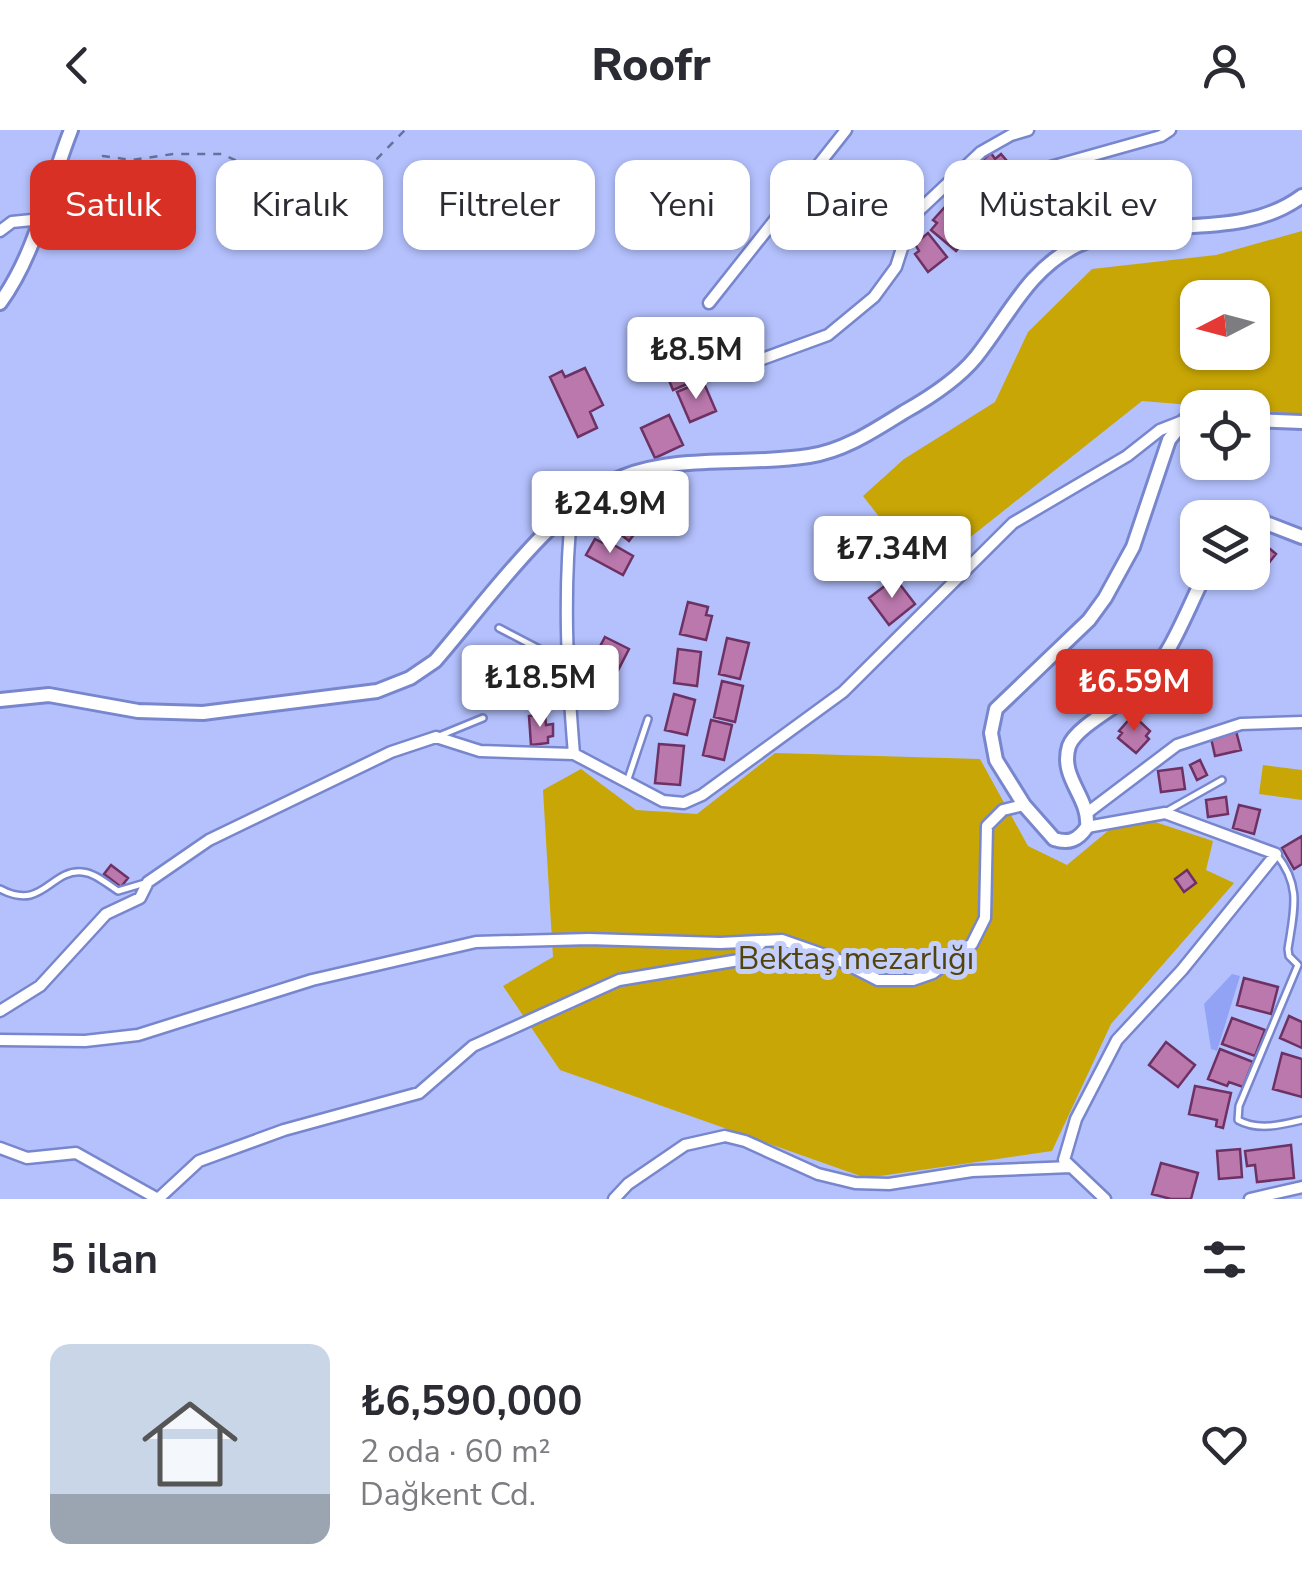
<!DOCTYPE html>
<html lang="tr">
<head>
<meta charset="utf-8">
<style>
  body { margin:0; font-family:"Nunito Sans",sans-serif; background:#f7f7f7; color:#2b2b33; height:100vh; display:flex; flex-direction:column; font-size:38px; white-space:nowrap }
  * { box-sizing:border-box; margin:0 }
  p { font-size:32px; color:#7c7c81 }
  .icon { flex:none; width:55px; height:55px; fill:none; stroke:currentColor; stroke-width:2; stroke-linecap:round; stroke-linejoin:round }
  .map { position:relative; height:1069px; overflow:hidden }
  .side { display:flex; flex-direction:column; background:#fff; flex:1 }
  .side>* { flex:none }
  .banner { position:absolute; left:30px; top:30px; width:1242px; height:90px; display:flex; gap:20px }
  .needle { width:65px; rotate:264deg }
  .fabs { position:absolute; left:1180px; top:150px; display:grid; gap:20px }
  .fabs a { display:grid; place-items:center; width:90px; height:90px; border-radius:20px; background:#fff; box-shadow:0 2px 8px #0004; font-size:50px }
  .price { position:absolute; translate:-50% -85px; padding:0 22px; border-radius:10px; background:#fff; color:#222; font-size:32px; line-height:65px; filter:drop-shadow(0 2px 5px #0008) }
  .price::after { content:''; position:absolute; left:50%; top:60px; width:30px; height:22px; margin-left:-15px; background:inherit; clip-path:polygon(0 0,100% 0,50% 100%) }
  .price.active { background:#d93025; color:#fff }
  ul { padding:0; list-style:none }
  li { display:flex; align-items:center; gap:30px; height:250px; padding:0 50px }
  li+li { border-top:2px solid #e1e1e2 }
  li span { display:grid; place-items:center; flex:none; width:280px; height:200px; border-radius:20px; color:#555 }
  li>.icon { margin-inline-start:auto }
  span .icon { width:120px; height:120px; fill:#fffc; stroke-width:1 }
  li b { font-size:42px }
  h2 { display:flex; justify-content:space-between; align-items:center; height:120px; padding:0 50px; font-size:42px }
  .chip { padding:0 35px; border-radius:20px; background:#fff; box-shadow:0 2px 8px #0004; font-size:35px; line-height:90px }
  .chip.active { background:#d93025; color:#fff }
  header { display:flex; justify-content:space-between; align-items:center; height:130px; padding:0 50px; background:#fff; font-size:45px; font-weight:800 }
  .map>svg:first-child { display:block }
  .green { fill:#c7a605; fill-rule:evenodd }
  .water { fill:#92a3f5 }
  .building { fill:#ba78ad; stroke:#6d3263; stroke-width:2.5 }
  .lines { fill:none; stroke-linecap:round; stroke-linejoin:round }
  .service-casing { stroke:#7886cd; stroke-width:10 }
  .minor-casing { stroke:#7886cd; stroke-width:15 }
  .tertiary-casing { stroke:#7886cd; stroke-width:18 }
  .path { stroke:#68719d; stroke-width:2.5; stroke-dasharray:8 8; stroke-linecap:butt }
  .service { stroke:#fff; stroke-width:5 }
  .minor { stroke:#fff; stroke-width:10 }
  .tertiary { stroke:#fff; stroke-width:12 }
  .labels { text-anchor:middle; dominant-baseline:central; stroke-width:10; stroke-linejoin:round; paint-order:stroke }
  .park-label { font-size:32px; fill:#52440d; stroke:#c5cffd }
</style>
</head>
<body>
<header><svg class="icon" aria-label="back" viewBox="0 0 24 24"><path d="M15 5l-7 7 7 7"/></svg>Roofr<svg class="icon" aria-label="person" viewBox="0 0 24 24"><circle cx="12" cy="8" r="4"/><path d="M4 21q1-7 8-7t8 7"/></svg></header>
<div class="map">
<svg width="1302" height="1069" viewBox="0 0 1302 1069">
  <rect width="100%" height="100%" fill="#b4c1fd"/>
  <path class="green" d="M1302,101V284L1142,271L963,413L919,438L863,366L904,329L995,272L1028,202L1092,139L1216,125ZM1198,168H1252V222H1198Z
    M775,623L980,629L1028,716L1067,735L1109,700L1152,691L1213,711L1206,740L1234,753L1111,894L1052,1021L866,1048L560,940L503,856L553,827L543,660L581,639L636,680L697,684Z
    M1263,635L1302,640V670L1259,664Z"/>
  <path class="water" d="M1232,844L1240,846L1217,921L1211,919L1204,874Z"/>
  <path class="building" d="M991,23L995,29L1001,24L1018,44L999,59L978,34Z
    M1093,31L1111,77L1088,86L1087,81L1061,91L1045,50Z
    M971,49L995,77L976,94L952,67Z
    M944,78L972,102L956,121L931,100L937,93L933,90Z
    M928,103L947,127L928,142L915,124L919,121L915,114Z
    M689,202L706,246L673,260L664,238L670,236L661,213Z
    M585,238L603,275L590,282L597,298L578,307L550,247L562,241L565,247Z
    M703,251L716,281L690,292L677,262Z
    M669,285L683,315L655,328L641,298Z
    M626,365L650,383L629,411L605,392Z
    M1257,408L1276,424L1263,440L1252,431V413Z
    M595,409L603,413L605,410L633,426L623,445L586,425Z
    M895,448L915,474L889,495L869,468Z
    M688,472L708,477L706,485L712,486L706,510L680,504Z
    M605,507L629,519L612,552L588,539Z
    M727,508L749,513L740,549L719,544Z
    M678,519L701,522L697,556L674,553Z
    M1126,525L1142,551L1126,560L1121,551L1111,557L1101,540Z
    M526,537L561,554L552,575L529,565L532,558L519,552Z
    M722,551L743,556L735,592L714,587Z
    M674,564L695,570L687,605L665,600Z
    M545,584L546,595L553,594V606L548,607V613L531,615L529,586Z
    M1133,585L1150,601L1146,606L1149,609L1136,623L1118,608L1122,603L1119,601Z
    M711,590L732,595L724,630L703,625Z
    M1236,601L1241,620L1215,626L1211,608Z
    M659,614L684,616L680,655L655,653Z
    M1200,630L1207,645L1197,650L1190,635Z
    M1182,638L1185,659L1161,662L1158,641Z
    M1226,667L1228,684L1208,687L1206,670Z
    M1239,675L1260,680L1254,704L1233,698Z
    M1302,706V734L1294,739L1282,718Z
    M111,735L128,748L121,757L104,744Z
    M1187,740L1196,753L1184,762L1175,749Z
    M1244,848L1278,857L1271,884L1237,875Z
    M1289,886L1302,892V918L1280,908Z
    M1232,888L1265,900L1255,926L1222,914Z
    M1166,912L1195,935L1178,957L1149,935Z
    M1220,919L1253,932L1243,957L1229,952L1227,956L1208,949Z
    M1282,923L1302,929V967L1273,959Z
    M1195,956L1231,963L1223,998L1216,996L1217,990L1189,984Z
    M1291,1015L1294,1048L1257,1052L1255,1035L1247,1036L1245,1021Z
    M1240,1019L1242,1047L1219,1049L1217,1021Z
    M1161,1033L1198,1043L1191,1069H1171L1152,1064Z"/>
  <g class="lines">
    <g class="service-casing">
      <path id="service" d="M499,498L566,533
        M439,606L483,588
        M627,652L648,589
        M1167,681L1222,650
        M1276,724C1302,756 1294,780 1288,819L1289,826L1298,835L1239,976L1238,990C1258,1001 1281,995 1302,990
        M0,759C43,782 50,739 82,742C95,743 107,754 118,761L145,753"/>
    </g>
    <g class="minor-casing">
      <path id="minor" d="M1047,38L1161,6L1170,0
        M0,101L12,92L42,89
        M709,173L846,0
        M743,236L828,205L874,167L896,137L912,87L981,22L1011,5L1028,0
        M572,377C563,460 567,540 574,624
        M1087,683L1177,615L1241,594L1302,592
        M1087,697L1165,683L1276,724L1182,840L1117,910L1076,989L1064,1030L1105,1069
        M0,881L40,856L106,784L140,768L148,752L209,710L391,622L436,607L480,621L574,624L663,671L684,673L702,665L843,562L1013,393L1127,326L1160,300L1183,291
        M0,910L85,911L138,905L312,850L476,812L589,809L720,813L782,810L839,830L878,850H913L933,843L972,814L985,788L987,696L1003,680L1024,675
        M0,1018L27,1028L76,1023L158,1069L199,1031L284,1000L419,963L473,916L619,850L745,829L763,811
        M614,1069L628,1054L685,1015L725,1006L745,1011L818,1044L855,1053L889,1054L972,1041L1071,1037
        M1250,1069L1302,1057"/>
    </g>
    <g class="tertiary-casing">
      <path id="tertiary" d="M0,173C37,122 48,58 71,0
        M1198,287L1184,291L1169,310L1133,417L1105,468L1089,490L996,579L991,603L996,630L1024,675L1054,709C1069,714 1078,710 1087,697C1090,667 1059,648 1069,616C1076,596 1124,573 1140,557C1171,527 1187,480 1206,442
        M1252,290L1302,292
        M1252,393H1266L1302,407
        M0,570L49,565L138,581L203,583L377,561L410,548L435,531C484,475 554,374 622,347C680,324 748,336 809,326C844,321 875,300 904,282C929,268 958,249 976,227C1008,187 1028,140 1076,116C1147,81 1236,115 1302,66"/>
    </g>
    <path class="path" d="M65,57L103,26L132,30L173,24H222L276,49L304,58L373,33L405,0"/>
    <use href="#service" class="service"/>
    <use href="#minor" class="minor"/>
    <use href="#tertiary" class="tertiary"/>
  </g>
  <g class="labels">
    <g class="park-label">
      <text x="856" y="828">Bektaş mezarlığı</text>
    </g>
  </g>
</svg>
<div class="fabs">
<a><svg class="needle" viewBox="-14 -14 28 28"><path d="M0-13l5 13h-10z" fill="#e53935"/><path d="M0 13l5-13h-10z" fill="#7c7c81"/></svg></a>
<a><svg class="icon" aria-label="locate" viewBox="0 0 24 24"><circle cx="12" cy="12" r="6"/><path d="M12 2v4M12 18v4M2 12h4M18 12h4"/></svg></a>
<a><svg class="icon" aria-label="layers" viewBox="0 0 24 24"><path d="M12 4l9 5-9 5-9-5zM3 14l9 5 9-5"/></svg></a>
</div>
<b class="price" style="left:696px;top:272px">₺8.5M</b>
<b class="price" style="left:610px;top:426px">₺24.9M</b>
<b class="price" style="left:892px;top:471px">₺7.34M</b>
<b class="price" style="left:540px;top:600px">₺18.5M</b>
<b class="price active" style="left:1134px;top:604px">₺6.59M</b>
<div class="banner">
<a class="chip active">Satılık</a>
<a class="chip">Kiralık</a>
<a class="chip">Filtreler</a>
<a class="chip">Yeni</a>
<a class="chip">Daire</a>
<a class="chip">Müstakil ev</a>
</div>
</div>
<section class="side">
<h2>5 ilan<svg class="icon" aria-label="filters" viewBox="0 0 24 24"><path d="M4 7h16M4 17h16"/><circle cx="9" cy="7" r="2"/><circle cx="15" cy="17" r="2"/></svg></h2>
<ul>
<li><span style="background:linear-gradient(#c9d6e8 75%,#9aa5b1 0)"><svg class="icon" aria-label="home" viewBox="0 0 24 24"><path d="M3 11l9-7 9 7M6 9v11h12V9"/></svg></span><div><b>₺6,590,000</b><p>2 oda · 60 m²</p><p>Dağkent Cd.</p></div><svg class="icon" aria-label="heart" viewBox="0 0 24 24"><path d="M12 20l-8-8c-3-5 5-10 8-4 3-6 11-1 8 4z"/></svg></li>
</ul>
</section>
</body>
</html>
